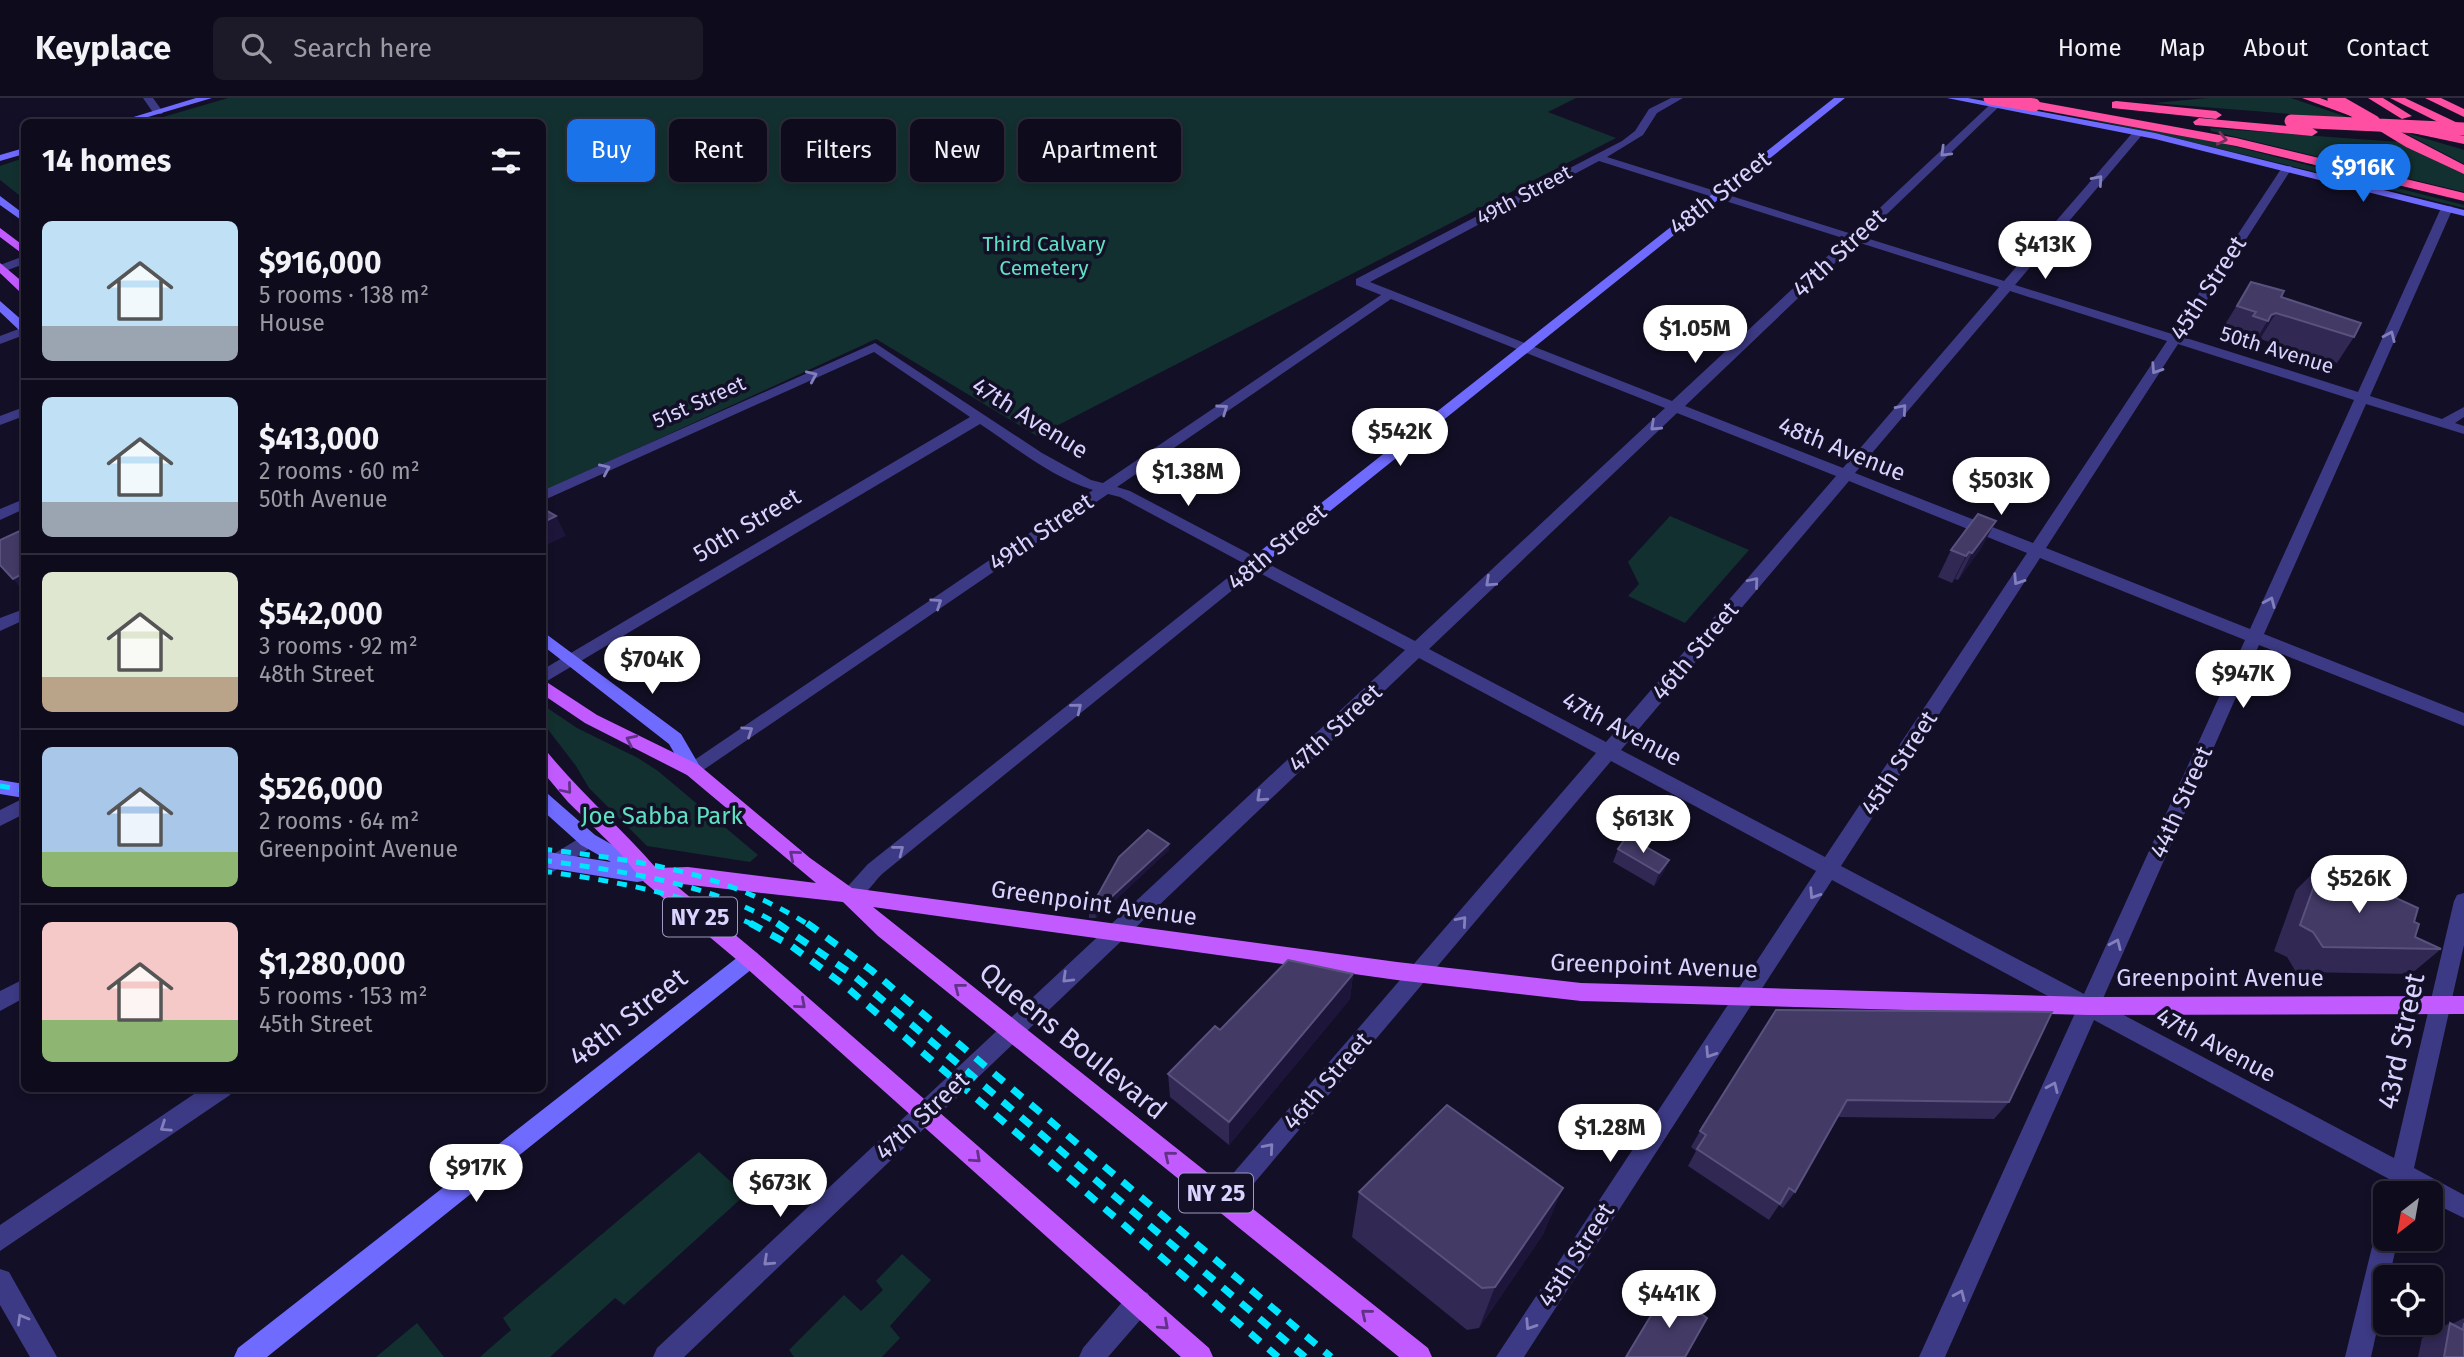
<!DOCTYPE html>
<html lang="en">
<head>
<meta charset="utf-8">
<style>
  body { margin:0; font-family:"Fira Sans",sans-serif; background:#1c1929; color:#f1f3f6; height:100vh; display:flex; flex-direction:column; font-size:26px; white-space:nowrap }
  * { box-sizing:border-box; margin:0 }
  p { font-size:23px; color:#9b9ba3 }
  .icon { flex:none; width:38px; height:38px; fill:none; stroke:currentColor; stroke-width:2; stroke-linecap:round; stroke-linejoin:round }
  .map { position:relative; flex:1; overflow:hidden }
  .details { position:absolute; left:21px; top:21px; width:525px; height:973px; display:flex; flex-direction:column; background:#0e0b1c; border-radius:10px; box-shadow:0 4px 10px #0003,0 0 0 2px #2e2b3b }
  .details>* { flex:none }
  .guide { position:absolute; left:567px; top:21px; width:665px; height:63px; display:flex; gap:14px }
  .needle { width:46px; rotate:211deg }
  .fabs { position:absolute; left:2373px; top:1083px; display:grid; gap:14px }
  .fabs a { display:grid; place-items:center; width:70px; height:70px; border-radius:10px; background:#0e0b1c; box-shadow:0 4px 10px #0003,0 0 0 2px #2e2b3b; font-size:35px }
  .price { position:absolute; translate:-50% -60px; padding:0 16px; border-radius:24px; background:#fff; color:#222; font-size:23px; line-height:46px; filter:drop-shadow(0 2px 4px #0008) }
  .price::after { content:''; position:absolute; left:50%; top:42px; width:21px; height:16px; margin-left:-10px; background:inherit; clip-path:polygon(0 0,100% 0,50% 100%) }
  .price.current { background:#1a73e8; color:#fff }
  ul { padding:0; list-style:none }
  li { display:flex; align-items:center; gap:21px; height:175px; padding:0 21px }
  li+li { border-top:2px solid #2e2b3b }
  li span { display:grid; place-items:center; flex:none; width:196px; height:140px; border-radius:10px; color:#555 }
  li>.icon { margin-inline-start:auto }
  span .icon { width:84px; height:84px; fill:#fffc; stroke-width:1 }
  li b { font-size:30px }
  h2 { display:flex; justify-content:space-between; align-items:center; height:84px; padding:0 21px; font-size:30px }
  .pill { padding:0 24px; border-radius:10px; background:#0e0b1c; box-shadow:0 4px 10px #0003,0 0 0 2px #2e2b3b; font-size:24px; line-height:63px }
  .pill.current { background:#1a73e8; color:#fff }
  header { display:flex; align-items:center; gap:42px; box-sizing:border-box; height:98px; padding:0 35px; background:#0e0b1c; border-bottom:2px solid #2e2b3b }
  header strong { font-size:33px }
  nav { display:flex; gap:38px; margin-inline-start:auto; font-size:24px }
  .search { width:490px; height:63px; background:#1c1929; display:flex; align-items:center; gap:18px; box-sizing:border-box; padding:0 24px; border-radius:10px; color:#9b9ba3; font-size:26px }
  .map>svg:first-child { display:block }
  .green { fill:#12302f }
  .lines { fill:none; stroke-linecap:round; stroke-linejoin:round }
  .street { fill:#3d3a85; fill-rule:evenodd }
  .secondary { fill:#6f6bff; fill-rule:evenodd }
  .primary { fill:#c25bff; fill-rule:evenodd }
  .highway { fill:#ff4fa3; fill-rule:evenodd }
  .rail-far1 { stroke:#00e5ff; stroke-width:5; stroke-dasharray:10 9; stroke-linecap:butt }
  .rail { stroke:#00e5ff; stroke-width:7; stroke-dasharray:13 11; stroke-linecap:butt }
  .highway-bridge { stroke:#ff4fa3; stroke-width:13 }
  .wall { fill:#312854 }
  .shaded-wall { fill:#1d163a }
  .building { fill:#433a66; stroke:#5a527e; stroke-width:2 }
  .oneway { stroke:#7d2c5e }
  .oneway2 { stroke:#837fbc }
  .oneway3 { stroke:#623188 }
  .labels { text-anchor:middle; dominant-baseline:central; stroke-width:7; stroke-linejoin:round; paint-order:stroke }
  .far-street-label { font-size:21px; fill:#d9d4ff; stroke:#130f26 }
  .far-park-label { font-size:21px; fill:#5fe0c0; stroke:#130f26 }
  .shield { fill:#130f26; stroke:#9e99be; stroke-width:2 }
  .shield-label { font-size:23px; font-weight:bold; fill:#d9d4ff }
  .street-label { font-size:24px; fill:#d9d4ff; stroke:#130f26 }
  .park-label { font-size:24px; fill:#5fe0c0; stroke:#130f26 }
  .near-street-label { font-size:28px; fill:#d9d4ff; stroke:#130f26 }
</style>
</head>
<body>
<header>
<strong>Keyplace</strong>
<div class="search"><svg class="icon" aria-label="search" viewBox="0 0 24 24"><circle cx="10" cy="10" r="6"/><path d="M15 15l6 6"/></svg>Search here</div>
<nav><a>Home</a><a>Map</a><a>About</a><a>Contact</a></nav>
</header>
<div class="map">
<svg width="2464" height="1259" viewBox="0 0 2464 1259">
  <rect width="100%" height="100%" fill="#130f26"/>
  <path class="green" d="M228,0H1576L1548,14L1616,40L1037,338L876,241L543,394L542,24H146Z
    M2208,0H2291L2353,21L2153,5Z
    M2017,7L2217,44L2464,107V110L2159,36Z
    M2210,30L2399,44L2464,75V94L2211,33Z
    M2403,34L2461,51L2464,52V66Z
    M24,60V101L0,82V68Z
    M1670,418L1749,452L1685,525L1628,498L1639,486L1628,464Z
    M543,607L577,630L638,660L658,673L758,757L750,764L647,748L589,690L576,668L543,625Z
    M699,1054L745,1097L624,1207L615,1200L550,1259H480L511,1232L503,1220Z
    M902,1156L931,1182L890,1228L900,1240L882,1259H794L789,1252L844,1197L861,1213L883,1192L876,1183Z
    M417,1225L444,1259H376Z"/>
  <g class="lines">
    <path class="street" d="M143,0H153L163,14L162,16H154Z
      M1671,0H1683L1657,15L1643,37L1607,59L1852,136L1997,0H2008L1863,139L2004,183L2134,33H2142V37L2015,187L2172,236L2283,68H2291L2292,70L2183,239L2358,294L2441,110L2451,108L2453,110L2370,298L2442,321L2464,309V319L2455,325L2464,328V336L2366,306L2264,536L2464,615V628L2259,547L2101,905L2394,1060L2454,803L2457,797L2464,795V847L2414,1070L2464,1097V1120L2431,1104V1096H2416L2409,1092V1096H2386L2389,1081L2094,922L1945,1259H1919L2076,913L1832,782L1524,1259H1496L1816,773L1611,663L1233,1110L1225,1113L1217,1110L1213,1102L1217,1094L1596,655L1419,560L684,1259H653L657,1250L1405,552L1256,473L882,776C871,787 859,809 842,804L839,798L868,766L1245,466L1120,399L1108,396L693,679L687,677L684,672L687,667L1093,392C1052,380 1015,349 980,326L542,586V572L970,319L874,254L542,403V393L875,245L1042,355L1091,382L1103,385L1381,197L1356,187V181L1622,43L1635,33L1649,11ZM1599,63L1846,141L1672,303L1370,184ZM1857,144L1999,189L1843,370L1685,308ZM2010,193L2167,243L2033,445L1855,375ZM1391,201L1665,310L1415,543L1130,393L1117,389ZM2178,246L2354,302L2250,531L2046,450ZM1677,315L1836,378L1606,644L1429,551ZM1849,383L2027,455L1825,759L1621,652ZM2040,460L2245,542L2084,896L1841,768Z
      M24,158V166L0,175V167Z
      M24,229V237L0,246V238Z
      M24,309V318L0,327V318Z
      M24,401V411L0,422V411Z
      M24,511V522L0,533V520Z
      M24,700V716L0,728V712Z
      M588,735L595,737L597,742L595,747L542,781V763Z
      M24,881V900L0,913V893Z
      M203,990H233L230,997L0,1153V1127Z
      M2385,1130V1141H2398L2389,1180H2385V1196L2371,1259H2345L2374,1141L2378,1133Z
      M0,1171L9,1174L57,1259H30L0,1207Z
      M1139,1192L1148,1195L1151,1204L1148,1213L1108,1259H1079L1083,1250L1130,1195Z"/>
    <path class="secondary" d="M196,0H212L131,24H117Z
      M1834,0H1845L1259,470H1249L1246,466L1249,462Z
      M1947,0H1968L2155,35L2464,112V118L2155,41Z
      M24,50V56L0,63V57Z
      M0,98L24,116V124L0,107Z
      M0,203L24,224V234L20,233L0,214Z
      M542,533L681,636L702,672L699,677H687L669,646L542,547Z
      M0,682L24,686V700L0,696Z
      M542,694L548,696L595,737L655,771L658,776L655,781L637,784L542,769V753L611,764L581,747L542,712Z
      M750,852L757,855L760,861L757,867L267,1259H234L238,1250L743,855Z"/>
    <path class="primary" d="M0,130L24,148V157L0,139Z
      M0,165L24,185V195L20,194L0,175Z
      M542,581L597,617L699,667L810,760L852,790L1397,864L1581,885L2088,899L2464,898V916L2088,917L1581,903L1397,882L873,809L1428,1250L1432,1259H1399L878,838L843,804L673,785L757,855L1209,1250L1213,1259H1181L743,867L644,784L618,753L568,704L542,673V653L548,655C582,696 621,730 656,770L688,769L816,785L687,677L585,625L542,596Z"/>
    <path class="highway" d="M2302,0H2320L2369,18L2359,21Z
      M2368,0H2383L2412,18L2402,21Z
      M2390,0H2405L2464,28V37Z
      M2425,0H2441L2464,11V19Z
      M2034,3L2236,40L2464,95V103L2236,48L2030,10V4Z
      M2116,3L2216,13L2222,17L2216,21L2112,10V4Z
      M2199,20L2312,30L2318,34L2312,38L2195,27L2193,24Z
      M2374,20L2464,67V76L2406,49L2370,27L2368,24Z
      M2407,26L2464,38V46L2403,33L2401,30Z"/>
    <path class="rail-far1" d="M0,688L24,692
      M542,751C642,763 722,773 809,827
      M542,762C625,774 707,784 780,827
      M542,773C615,783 686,796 754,827"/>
    <path class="rail" d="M750,825L790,847L844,887L1278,1259
      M777,825L853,877L1305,1259
      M807,825L871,872L1331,1259"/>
    <path class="highway-bridge" d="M1990,0L2034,7
      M2334,1L2374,24
      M2291,23L2464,31"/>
  </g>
  <path class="wall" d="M2251,184L2354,239L2337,265L2260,241L2256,242L2252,248L2238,244L2240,239L2221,233Z
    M1982,449L1958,482L1955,481L1952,485L1938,479L1951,452Z
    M1169,746V752L1096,820H1089V813Z
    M1618,751L1669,762L1663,775L1654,788L1613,764Z
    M2322,766L2414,824L2415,839L2441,851L2411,876L2296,874L2287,859L2274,853L2296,792Z
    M1353,876L1350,901L1229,1047L1170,999L1168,976L1220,932Z
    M1776,912L2009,1004L1994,1021L1837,1019L1795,1094L1783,1110L1779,1107L1769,1122L1688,1068L1696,1053L1691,1049L1700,1033Z
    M1359,1094L1544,1135L1479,1230L1467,1232L1352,1139Z
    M2464,1220V1259H2418L2422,1240L2450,1225L2452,1226Z"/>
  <path class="shaded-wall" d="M2276,215L2260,241L2256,242L2271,217Z
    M556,418L566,438L542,449V425Z
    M1996,423L1982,449L1958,482L1972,455Z
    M1969,454L1955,481L1952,485L1966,458Z
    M24,475V494L13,481Z
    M1169,746V752L1096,820L1095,814Z
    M1669,762L1663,775L1654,788L1659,775Z
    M1353,876L1350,901L1229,1047V1024Z
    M1563,1090L1544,1135L1479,1230L1495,1189Z"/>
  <path class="building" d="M2251,184L2284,193L2281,199L2361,225L2354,239L2276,215L2271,217L2268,223L2253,218L2256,214L2237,208Z
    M542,410L556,418L542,425Z
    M1978,416L1996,423L1972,455L1969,454L1966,458L1951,452Z
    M24,431V475L13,481L0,467V442Z
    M1148,732L1169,746L1095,814L1089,813L1119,759Z
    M1627,738L1669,762L1659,775L1618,751Z
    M2322,766L2418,810L2414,824L2419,826L2415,839L2441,851L2323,849L2313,834L2300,827Z
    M1288,862L1353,876L1229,1024L1168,976L1215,928L1220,932Z
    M1776,912L2052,914L2009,1004L1847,1002L1795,1094L1789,1090L1780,1106L1697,1051L1706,1037L1700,1033Z
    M1447,1007L1563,1090L1495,1189L1482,1190L1359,1094Z
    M1667,1191L1707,1220L1685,1259H1626Z
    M2450,1225L2463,1232L2464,1225V1259H2444Z"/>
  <defs><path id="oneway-chevron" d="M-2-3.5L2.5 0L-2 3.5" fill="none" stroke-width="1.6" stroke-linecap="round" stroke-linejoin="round" transform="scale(1.75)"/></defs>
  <use class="oneway" href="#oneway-chevron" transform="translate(2222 41) rotate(12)"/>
  <g class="oneway2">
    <use href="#oneway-chevron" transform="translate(1945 54) rotate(136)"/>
    <use href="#oneway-chevron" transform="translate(2098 82) rotate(-49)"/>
    <use href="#oneway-chevron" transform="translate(2390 238) rotate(-66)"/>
    <use href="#oneway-chevron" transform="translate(2156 271) rotate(123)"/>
    <use href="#oneway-chevron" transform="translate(812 278) rotate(-24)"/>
    <use href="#oneway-chevron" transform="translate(1223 311) rotate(-35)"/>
    <use href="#oneway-chevron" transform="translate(1902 311) rotate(-49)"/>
    <use href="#oneway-chevron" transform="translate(1655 328) rotate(137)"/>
    <use href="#oneway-chevron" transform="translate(605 371) rotate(-24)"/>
    <use href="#oneway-chevron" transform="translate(2018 482) rotate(123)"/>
    <use href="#oneway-chevron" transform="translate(1490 484) rotate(137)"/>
    <use href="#oneway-chevron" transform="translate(1754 484) rotate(-50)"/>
    <use href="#oneway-chevron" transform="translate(2270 504) rotate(-66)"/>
    <use href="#oneway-chevron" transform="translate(937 505) rotate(-34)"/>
    <use href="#oneway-chevron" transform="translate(1077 610) rotate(-39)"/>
    <use href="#oneway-chevron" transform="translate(748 633) rotate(-34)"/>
    <use href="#oneway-chevron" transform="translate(1261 699) rotate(137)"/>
    <use href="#oneway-chevron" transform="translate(899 752) rotate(-38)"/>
    <use href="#oneway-chevron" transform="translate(1814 796) rotate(123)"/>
    <use href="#oneway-chevron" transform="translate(1462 823) rotate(-49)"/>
    <use href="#oneway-chevron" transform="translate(2116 846) rotate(-66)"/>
    <use href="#oneway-chevron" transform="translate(1067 880) rotate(136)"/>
    <use href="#oneway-chevron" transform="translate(1710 955) rotate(123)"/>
    <use href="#oneway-chevron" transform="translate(2053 989) rotate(-66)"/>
    <use href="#oneway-chevron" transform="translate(165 1029) rotate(146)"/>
    <use href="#oneway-chevron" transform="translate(1269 1050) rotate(-49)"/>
    <use href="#oneway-chevron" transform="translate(768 1163) rotate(137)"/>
    <use href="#oneway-chevron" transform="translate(1960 1197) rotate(-66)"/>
    <use href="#oneway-chevron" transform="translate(22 1221) rotate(-120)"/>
    <use href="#oneway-chevron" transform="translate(1530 1227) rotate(123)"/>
  </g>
  <g class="oneway3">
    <use href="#oneway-chevron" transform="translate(631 642) rotate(-154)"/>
    <use href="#oneway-chevron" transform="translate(567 691) rotate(50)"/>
    <use href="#oneway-chevron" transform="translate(794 757) rotate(-140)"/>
    <use href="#oneway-chevron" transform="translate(959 890) rotate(-142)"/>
    <use href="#oneway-chevron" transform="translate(801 906) rotate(41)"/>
    <use href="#oneway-chevron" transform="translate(1169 1058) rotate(-141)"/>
    <use href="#oneway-chevron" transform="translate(976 1060) rotate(42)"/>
    <use href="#oneway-chevron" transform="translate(1366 1216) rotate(-141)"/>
    <use href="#oneway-chevron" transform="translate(1164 1227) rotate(42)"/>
  </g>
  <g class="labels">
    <g class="far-street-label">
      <text transform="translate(1524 97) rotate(-28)">49th Street</text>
      <text transform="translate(2277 252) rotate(17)">50th Avenue</text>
      <text transform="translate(699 304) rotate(-24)">51st Street</text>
    </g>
    <g class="far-park-label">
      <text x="1044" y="146">Third Calvary<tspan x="1044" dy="24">Cemetery</tspan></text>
    </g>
    <g class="shield">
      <rect x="663" y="799.5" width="74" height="39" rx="5"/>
      <rect x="1179" y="1075.5" width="74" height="39" rx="5"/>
    </g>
    <g class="shield-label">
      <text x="700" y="819">NY 25</text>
      <text x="1216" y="1095">NY 25</text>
    </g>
    <g class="street-label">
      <text transform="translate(1720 95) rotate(-38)">48th Street</text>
      <text transform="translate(1839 155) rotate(-43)">47th Street</text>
      <text transform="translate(2208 190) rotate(-57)">45th Street</text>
      <text transform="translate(1030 320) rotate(32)">47th Avenue</text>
      <text transform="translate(1842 351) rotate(22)">48th Avenue</text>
      <text transform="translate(747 427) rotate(-31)">50th Street</text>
      <text transform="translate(1041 434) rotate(-34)">49th Street</text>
      <text transform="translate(1277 449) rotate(-40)">48th Street</text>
      <text transform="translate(1695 553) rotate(-50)">46th Street</text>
      <text transform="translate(1335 630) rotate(-43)">47th Street</text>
      <text transform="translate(1622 631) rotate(28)">47th Avenue</text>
      <text transform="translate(1899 665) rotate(-57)">45th Street</text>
      <text transform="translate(2181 704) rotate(-66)">44th Street</text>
      <text transform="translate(1094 805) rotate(8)">Greenpoint Avenue</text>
      <text transform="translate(1654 868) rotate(2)">Greenpoint Avenue</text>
      <text x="2220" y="880">Greenpoint Avenue</text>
      <text transform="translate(2216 947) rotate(28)">47th Avenue</text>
      <text transform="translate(1327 983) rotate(-49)">46th Street</text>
      <text transform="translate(922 1018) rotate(-43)">47th Street</text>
      <text transform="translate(1576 1157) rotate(-57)">45th Street</text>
    </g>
    <g class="park-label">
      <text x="662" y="718">Joe Sabba Park</text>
    </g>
    <g class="near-street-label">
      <text transform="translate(628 919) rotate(-38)">48th Street</text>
      <text transform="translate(1073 943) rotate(39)">Queens Boulevard</text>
      <text transform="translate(2401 943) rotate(-78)">43rd Street</text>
    </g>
  </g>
</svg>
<div class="fabs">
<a><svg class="needle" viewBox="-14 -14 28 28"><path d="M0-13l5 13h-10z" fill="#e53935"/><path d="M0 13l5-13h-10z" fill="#9b9ba3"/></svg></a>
<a><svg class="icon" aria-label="locate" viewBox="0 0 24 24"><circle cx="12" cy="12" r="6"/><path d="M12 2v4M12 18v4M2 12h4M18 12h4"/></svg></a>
</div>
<b class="price current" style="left:2363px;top:106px">$916K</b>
<b class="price" style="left:2045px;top:183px">$413K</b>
<b class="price" style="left:1695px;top:267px">$1.05M</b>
<b class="price" style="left:1400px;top:370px">$542K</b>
<b class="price" style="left:1188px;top:410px">$1.38M</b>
<b class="price" style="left:2001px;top:419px">$503K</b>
<b class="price" style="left:652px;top:598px">$704K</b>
<b class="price" style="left:2243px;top:612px">$947K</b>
<b class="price" style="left:1643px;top:757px">$613K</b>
<b class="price" style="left:2359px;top:817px">$526K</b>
<b class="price" style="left:1610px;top:1066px">$1.28M</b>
<b class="price" style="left:476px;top:1106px">$917K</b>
<b class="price" style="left:780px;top:1121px">$673K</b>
<b class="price" style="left:1669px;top:1232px">$441K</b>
<div class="guide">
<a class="pill current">Buy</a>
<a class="pill">Rent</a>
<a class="pill">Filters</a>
<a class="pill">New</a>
<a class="pill">Apartment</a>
</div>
<section class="details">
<h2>14 homes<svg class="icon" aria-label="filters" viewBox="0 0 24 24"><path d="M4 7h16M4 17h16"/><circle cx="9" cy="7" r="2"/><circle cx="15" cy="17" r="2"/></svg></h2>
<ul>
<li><span style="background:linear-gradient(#bfe0f5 75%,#9aa5b1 0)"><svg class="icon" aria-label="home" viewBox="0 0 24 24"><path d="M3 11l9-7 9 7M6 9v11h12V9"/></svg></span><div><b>$916,000</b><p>5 rooms · 138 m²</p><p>House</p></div></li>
<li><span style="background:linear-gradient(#bfe0f5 75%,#9aa5b1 0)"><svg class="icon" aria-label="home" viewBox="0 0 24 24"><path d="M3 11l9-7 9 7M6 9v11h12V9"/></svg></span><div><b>$413,000</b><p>2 rooms · 60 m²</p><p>50th Avenue</p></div></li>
<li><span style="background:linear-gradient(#dfe7d0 75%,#b9a48a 0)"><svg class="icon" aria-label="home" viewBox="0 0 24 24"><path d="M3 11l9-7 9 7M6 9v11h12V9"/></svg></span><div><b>$542,000</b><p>3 rooms · 92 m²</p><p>48th Street</p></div></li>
<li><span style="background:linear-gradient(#a9c7e8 75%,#8fb573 0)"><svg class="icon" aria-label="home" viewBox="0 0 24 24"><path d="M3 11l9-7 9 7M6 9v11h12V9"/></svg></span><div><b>$526,000</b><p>2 rooms · 64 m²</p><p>Greenpoint Avenue</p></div></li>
<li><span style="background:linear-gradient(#f6c9c9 70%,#8fb573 0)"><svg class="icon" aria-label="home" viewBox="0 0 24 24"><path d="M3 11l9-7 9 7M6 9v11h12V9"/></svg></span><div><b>$1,280,000</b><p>5 rooms · 153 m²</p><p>45th Street</p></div></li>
</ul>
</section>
</div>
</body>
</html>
